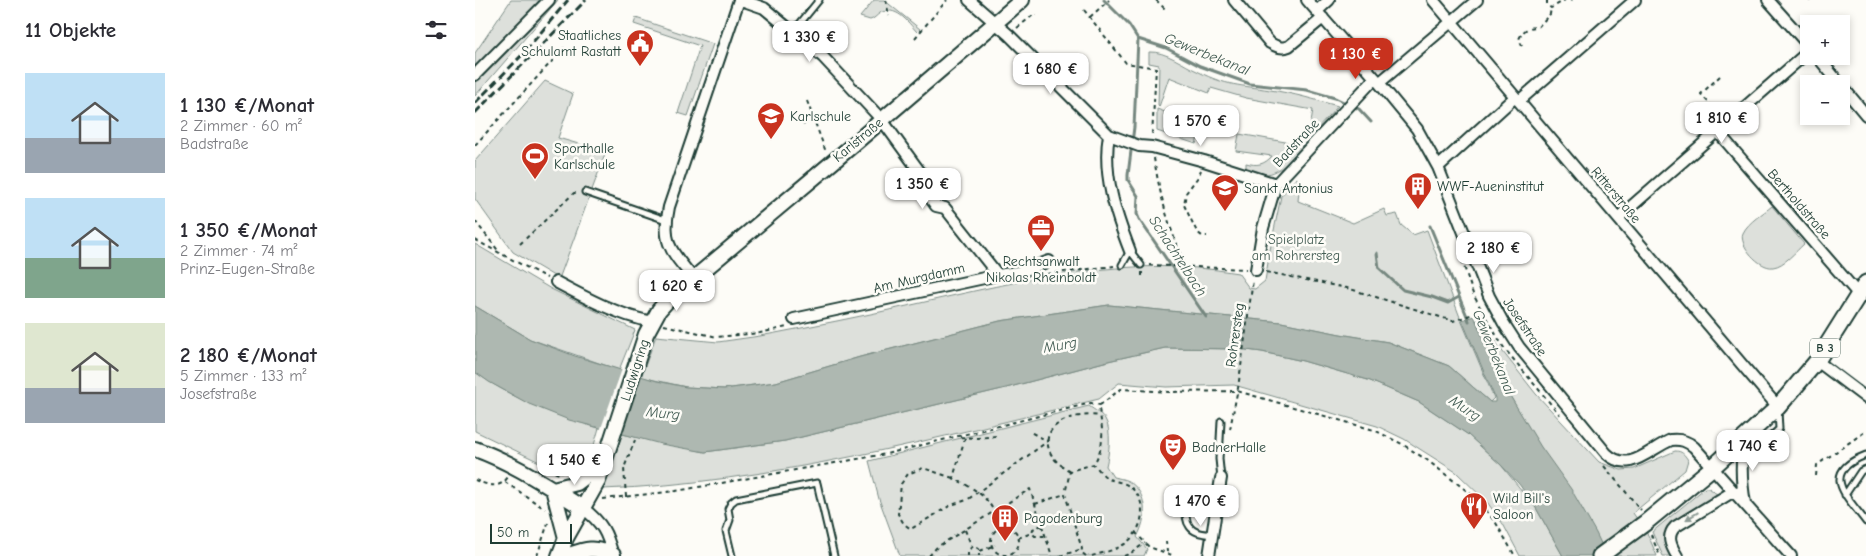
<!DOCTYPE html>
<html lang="de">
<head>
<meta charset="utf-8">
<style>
  body { margin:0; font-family:"Comic Neue",sans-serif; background:#f2f2f3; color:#2b2b33; height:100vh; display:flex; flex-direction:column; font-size:19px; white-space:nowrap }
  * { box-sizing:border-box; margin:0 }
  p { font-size:16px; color:#7c7c81 }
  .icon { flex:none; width:28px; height:28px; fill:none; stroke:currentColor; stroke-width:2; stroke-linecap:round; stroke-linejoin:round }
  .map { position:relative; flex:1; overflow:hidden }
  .panel { display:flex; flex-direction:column; background:#fff; width:475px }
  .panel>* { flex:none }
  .controls { position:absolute; left:1325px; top:15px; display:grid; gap:10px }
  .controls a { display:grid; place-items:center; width:50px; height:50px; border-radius:0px; background:#fff; box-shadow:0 2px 8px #0003; font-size:25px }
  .scale { position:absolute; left:15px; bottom:12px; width:82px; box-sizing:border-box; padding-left:5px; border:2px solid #1f3d34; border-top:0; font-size:14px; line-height:18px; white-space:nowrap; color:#1f3d34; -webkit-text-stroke:4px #fdfcf7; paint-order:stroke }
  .price { position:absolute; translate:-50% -42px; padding:0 11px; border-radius:10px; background:#fff; color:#222; font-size:16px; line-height:32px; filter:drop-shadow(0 1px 2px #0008) }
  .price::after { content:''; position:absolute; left:50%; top:30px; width:15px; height:11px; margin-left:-8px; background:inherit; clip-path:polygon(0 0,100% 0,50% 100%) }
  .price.active { background:#c8321e; color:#fff }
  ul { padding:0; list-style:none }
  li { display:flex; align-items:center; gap:15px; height:125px; padding:0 25px }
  li span { display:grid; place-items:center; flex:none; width:140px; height:100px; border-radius:0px; color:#555 }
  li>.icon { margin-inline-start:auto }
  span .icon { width:60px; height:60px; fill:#fffc; stroke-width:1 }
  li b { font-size:21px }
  h2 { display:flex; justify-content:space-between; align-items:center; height:60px; padding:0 25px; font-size:21px }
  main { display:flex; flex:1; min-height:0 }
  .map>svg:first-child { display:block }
  .green { fill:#dde0db; stroke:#7e8e88 }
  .water { fill:#aeb8b1; stroke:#75877f }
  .pier { fill:#fdfcf7 }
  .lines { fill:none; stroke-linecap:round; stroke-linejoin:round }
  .stream { stroke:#75877f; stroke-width:3 }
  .lane-casing { stroke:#1f3d34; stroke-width:9 }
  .street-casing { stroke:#1f3d34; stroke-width:14 }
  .secondary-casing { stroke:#1f3d34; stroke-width:18 }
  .primary-casing { stroke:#1f3d34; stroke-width:19 }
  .path { stroke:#1f3d34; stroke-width:2; stroke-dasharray:4 4; stroke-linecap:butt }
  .lane { stroke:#fdfcf7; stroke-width:5 }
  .street { stroke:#fdfcf7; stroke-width:10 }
  .secondary { stroke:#fdfcf7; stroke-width:14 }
  .primary { stroke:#fdfcf7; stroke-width:15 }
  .rail { stroke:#1f3d34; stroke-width:3; stroke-dasharray:8 4; stroke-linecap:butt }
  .oneway { fill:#8e9c96 }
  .labels { text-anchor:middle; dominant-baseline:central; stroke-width:5; stroke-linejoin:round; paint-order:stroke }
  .shield { fill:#fdfcf7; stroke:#62766e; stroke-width:1 }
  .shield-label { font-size:12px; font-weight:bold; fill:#1f3d34 }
  .poi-label { font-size:14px; fill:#1f3d34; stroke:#fdfcf7; text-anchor:start }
  .street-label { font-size:14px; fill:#1f3d34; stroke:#fdfcf7 }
  .park-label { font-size:14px; fill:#455e55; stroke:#fdfcf7 }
  .water-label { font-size:15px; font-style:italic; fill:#435c53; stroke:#fdfcf7 }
</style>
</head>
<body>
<main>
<section class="panel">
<h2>11 Objekte<svg class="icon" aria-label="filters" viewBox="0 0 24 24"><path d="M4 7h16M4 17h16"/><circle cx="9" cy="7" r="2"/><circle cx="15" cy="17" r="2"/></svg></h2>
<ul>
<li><span style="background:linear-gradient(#bfe0f5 65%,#9aa5b1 0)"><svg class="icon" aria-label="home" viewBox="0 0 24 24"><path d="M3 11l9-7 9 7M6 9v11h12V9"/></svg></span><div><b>1 130 €/Monat</b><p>2 Zimmer · 60 m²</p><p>Badstraße</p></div></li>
<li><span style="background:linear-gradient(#bfe0f5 60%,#7fa58c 0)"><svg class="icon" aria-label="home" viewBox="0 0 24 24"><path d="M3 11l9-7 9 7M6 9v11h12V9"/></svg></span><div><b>1 350 €/Monat</b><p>2 Zimmer · 74 m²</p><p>Prinz-Eugen-Straße</p></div></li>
<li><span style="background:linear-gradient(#dfe7d0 65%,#9aa5b1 0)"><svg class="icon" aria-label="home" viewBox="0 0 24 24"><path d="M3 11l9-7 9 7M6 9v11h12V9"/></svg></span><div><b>2 180 €/Monat</b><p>5 Zimmer · 133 m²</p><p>Josefstraße</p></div></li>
</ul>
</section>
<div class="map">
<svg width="1391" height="556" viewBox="0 0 1391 556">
  <rect width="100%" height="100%" fill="#fdfcf7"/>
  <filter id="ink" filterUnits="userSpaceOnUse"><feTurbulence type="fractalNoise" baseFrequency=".02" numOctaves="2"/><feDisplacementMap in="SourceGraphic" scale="10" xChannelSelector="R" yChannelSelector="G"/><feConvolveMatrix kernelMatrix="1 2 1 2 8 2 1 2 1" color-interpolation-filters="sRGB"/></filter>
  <g filter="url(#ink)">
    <path class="green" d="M36,0H83L0,96V53Z
      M399,0H409L445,29L442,32C432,21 421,5 405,13C401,16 399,19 395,20L385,17Z
      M161,18L238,44L213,116L203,113L225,46L159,24Z
      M674,52C691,51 708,65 724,72C751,86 766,85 795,90C818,93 840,100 863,106L833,139L838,110L771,98L736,88L734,93L694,77L684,107L683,106L684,65L674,63Z
      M70,81L98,94L83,138L131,152L84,279L38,252L0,199V161Z
      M682,109L727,126L721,144L682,131Z
      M764,134L828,145C818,156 806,174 790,174C784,174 777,171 771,169V163C782,166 789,165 797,156L761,151Z
      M821,178L825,181L823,201L878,223L909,209L912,216L922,214L926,225L938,235L952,230L986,320L1019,398L1015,402L974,366L913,342L865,334L806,322L634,305L525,321L385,357L301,382L249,389L211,387L166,377L181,336L243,342L285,336C337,326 389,316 441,304C548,280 652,254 763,273L774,288L780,289L790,281L795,250L806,196Z
      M1297,206L1329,244C1321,251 1309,266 1298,267C1285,269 1263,245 1268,233C1273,222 1289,213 1297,206Z
      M0,244L76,289L160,330L144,370L55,339L0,306Z
      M1007,318L1024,347L1061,394L1124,462L1146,470L1159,469L1200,451C1207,451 1209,454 1213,460L1210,470L1158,513L1173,535L1182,556H1132L1045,414L1027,381L1000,321Z
      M690,348L764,349L787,352L828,361L893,380L944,402L992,434L1026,465L1061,508L1088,556H1045L1028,524L1012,502L981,472L929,439L902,426L759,385L691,387L644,383L624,399C461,438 296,483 128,489L147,434L230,452L310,441L531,388L633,361Z
      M0,372C38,399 80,416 124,428L114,462L101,474L85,472L0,431Z
      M614,406C619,410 627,414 630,419C637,430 634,454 631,466L638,477C643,478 649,479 653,481C674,493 672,519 662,537L672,549L669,556H425L404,499L394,461Z
      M1230,488H1234L1243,495L1195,524C1187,534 1193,545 1197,556H1188L1177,532Z"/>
    <path class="water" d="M634,305L806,322L865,334L913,342L974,366L1015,402H1020V398L987,320L999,316L1026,381L1066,447L1096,489L1121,533L1132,556H1088L1061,508L1044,484L1026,465L992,434L944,402L893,380L828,361L787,352L764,349L690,348L633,361L531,388L310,441L230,452L186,444L94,420L54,404L14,382L0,372V306L55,339L100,356L182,381L211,387L249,389L301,382L385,357L525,321Z"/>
    <path class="pier" d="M147,369L167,375L145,436L125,431Z"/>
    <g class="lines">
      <path class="stream" d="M629,0L654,25L663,39L691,48L725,66L775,84L832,90L860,98L884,109L896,122
        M663,39L659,127L653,175V180L663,196L662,214L664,219L731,317
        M936,188L942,199
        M955,226L994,321
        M902,253L904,268L928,290L957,297L973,303L984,297"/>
      <g class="lane-casing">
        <path id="lane" d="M318,32L344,0
          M110,192L191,220
          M647,265L655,251L666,265
          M1391,455C1344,473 1371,495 1391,522
          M1268,462L1304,429L1303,411
          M746,478L744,459L746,421
          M1370,495L1386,471L1391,469
          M738,535C733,534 726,534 722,532C710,528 707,509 718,502C725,498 735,501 742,502
          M257,556L251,531L255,520L253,509L256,503L261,499L342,483L359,556"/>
      </g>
      <g class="street-casing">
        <path id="street" d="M266,0L289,8L348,57L407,120L445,172L449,189L461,206L470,208L523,275
          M494,0L534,35L634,135L664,146L677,147L729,161L801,184
          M759,0L795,43C802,47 807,49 814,46L848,18
          M832,0L900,78L942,129L963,167L1014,296L1028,322L1044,347L1131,453C1154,475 1174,449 1196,440C1206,439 1212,441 1219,447L1316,556
          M958,0L1303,407
          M1293,0L1334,46
          M842,11L854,0
          M1342,56L1365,84
          M0,75L74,0
          M904,83L1002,0
          M1366,85L1391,115
          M1044,101L1160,0
          M1242,131L1384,295
          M634,135C627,174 641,215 655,251
          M963,167L1040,97
          M1143,218L1334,51
          M781,270L788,228L801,184L900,78
          M219,279C197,252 186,244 194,207L264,0
          M81,282C111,298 143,315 177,322
          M319,319L523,275L548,271L574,261
          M1342,361L1391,398
          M1270,439C1265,461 1266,481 1270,503
          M108,508C127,523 132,532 138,556
          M734,556L746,478
          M1202,556C1196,546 1191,536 1200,527L1259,491"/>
      </g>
      <g class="secondary-casing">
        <path id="secondary" d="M0,449C39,463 72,486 108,508
          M78,489L102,483L127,464
          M78,489L91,538
          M84,556L91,538L123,481L171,334L184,310L193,300L359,161L547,0
          M91,556C111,549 118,546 138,555"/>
      </g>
      <g class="primary-casing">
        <path id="primary" d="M1125,556L1170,523L1238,467L1303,407L1342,361L1391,283"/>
      </g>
      <path class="path" d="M411,0L414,16
        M681,0L691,10
        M1072,0V5L1076,8L1090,0
        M1096,0L1097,1
        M1334,1L1335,0
        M609,10L651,63L681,68L677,136
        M615,17L634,0
        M542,28L557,16H562
        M440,38L472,0
        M1047,46L1044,39C1048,30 1053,27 1063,27L1075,14L1076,8
        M1245,76L1226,94L1245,116
        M332,101L351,152
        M328,125L338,117
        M0,145L90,47
        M679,158C685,198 695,229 710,266
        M726,170L723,177L711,193L709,205L722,232L727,236H732
        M0,221L25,253
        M0,240L72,278
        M45,244L99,193H102
        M987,260L998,294L1007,311
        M674,265L771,269
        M667,272V278
        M791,272L872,288L978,321L1007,311L1029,348L1085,415
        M572,274L639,266
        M189,325L242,337L285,333L312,327
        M755,429L763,388L778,280
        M485,437L503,438L522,436
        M490,438L478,478C505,492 516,497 525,528
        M65,466L84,474
        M1129,466L1166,510
        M595,471C587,466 579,461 575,452C562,422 605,412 625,416
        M1341,476L1342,465L1391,431
        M478,478L448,468L433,474L426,484L423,514L429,524L436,529L476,505L492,500L573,441L555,432
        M0,480C13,485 24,490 33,477
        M30,482L70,509
        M151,497L149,468L160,440
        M128,499L201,491L411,454L616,403L625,405
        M560,504L590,494
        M567,525L558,529L557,533L560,536H569
        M516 541a14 14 0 1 1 28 0a14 14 0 1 1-28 0Z
        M490,530L497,547
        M660,532L674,547L700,556
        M1176,535L1185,556
        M543,538L557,533
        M691,541L692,552
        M505,551L520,545
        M62,556L73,523
        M454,556L462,547L555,489L577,556
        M493,556V550L499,546L504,549V556
        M585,556L607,549
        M611,556L606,552L607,549L590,494L595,471L619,464C630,444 628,431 624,409L625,405L646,389L694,392L762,391L899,430L927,444L952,460L1001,498L1021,523L1040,556
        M617,556C626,553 638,551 646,546C667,536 676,502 655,487C649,482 641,482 634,479C628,476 624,470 620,465
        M649,556L656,553L670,543"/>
      <use href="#lane" class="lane"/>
      <use href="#street" class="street"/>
      <use href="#secondary" class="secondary"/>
      <use href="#primary" class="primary"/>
      <path class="rail" d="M0,103L47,55L93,0
        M0,113L111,0"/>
    </g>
    <defs><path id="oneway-solid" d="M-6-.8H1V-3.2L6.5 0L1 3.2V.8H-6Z" transform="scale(1.25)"/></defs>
    <use class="oneway" href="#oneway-solid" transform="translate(1217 516) rotate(149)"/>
  </g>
  <defs>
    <g id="civic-pin" transform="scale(1.4375)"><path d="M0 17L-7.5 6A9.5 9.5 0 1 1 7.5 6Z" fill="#c8321e" stroke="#fdfcf7"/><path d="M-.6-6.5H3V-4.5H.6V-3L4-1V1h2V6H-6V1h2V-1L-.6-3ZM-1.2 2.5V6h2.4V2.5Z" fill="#fff"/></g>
    <g id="school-pin" transform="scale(1.4375)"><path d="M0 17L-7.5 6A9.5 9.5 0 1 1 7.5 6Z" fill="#c8321e" stroke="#fdfcf7"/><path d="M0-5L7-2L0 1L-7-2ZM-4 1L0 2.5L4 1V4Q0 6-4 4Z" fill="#fff"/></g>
    <g id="stadium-pin" transform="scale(1.4375)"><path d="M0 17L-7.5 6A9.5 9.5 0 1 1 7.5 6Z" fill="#c8321e" stroke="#fdfcf7"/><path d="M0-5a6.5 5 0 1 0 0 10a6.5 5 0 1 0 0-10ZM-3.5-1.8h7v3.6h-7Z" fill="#fff"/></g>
    <g id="building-pin" transform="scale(1.4375)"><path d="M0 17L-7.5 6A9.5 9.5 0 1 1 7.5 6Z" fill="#c8321e" stroke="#fdfcf7"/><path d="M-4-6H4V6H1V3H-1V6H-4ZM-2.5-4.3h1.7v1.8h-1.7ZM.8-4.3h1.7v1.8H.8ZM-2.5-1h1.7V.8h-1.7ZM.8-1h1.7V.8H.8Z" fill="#fff"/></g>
    <g id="office-pin" transform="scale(1.4375)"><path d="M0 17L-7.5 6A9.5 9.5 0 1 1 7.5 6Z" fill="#c8321e" stroke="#fdfcf7"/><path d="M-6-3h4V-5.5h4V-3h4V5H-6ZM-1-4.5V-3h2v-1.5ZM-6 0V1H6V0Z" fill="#fff"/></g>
    <g id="theatre-pin" transform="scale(1.4375)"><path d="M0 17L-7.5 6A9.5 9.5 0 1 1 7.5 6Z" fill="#c8321e" stroke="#fdfcf7"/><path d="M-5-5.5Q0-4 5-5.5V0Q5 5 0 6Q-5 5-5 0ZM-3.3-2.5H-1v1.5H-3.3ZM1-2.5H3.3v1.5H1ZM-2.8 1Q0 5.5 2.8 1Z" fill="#fff"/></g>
    <g id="restaurant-pin" transform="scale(1.4375)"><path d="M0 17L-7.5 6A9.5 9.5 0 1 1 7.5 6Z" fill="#c8321e" stroke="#fdfcf7"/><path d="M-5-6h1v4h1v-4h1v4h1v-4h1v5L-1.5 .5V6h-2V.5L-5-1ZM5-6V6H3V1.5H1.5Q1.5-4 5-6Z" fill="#fff"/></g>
  </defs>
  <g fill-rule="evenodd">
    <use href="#civic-pin" x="165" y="43"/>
    <use href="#school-pin" x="296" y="116"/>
    <use href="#stadium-pin" x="60" y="156"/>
    <use href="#building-pin" x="943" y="186"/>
    <use href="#school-pin" x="750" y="188"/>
    <use href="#office-pin" x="566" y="228"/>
    <use href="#theatre-pin" x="698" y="447"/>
    <use href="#restaurant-pin" x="999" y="506"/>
    <use href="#building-pin" x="530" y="518"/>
  </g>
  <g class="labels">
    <rect class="shield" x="1335" y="338.5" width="30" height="19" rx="4"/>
    <g class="shield-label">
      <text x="1350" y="348">B 3</text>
    </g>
    <g class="poi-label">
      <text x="146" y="35" text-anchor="end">Staatliches<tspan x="146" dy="16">Schulamt Rastatt</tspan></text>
      <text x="315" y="116">Karlschule</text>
      <text x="79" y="148">Sporthalle<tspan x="79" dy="16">Karlschule</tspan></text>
      <text x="962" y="186">WWF-Aueninstitut</text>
      <text x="769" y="188">Sankt Antonius</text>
      <text x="566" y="261" text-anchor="middle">Rechtsanwalt<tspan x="566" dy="16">Nikolas Rheinboldt</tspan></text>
      <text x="717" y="447">BadnerHalle</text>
      <text x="1018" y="498">Wild Bill's<tspan x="1018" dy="16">Saloon</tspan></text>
      <text x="549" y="518">Pagodenburg</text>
    </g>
    <g class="street-label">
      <text transform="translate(383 140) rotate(-40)">Karlstraße</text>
      <text transform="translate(821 143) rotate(-47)">Badstraße</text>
      <text transform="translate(1141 195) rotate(50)">Ritterstraße</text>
      <text transform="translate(1324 204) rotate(49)">Bertholdstraße</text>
      <text transform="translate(444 278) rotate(-13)">Am Murgdamm</text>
      <text transform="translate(1050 327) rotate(56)">Josefstraße</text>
      <text transform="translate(760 335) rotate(-82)">Rohrersteg</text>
      <text transform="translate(160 370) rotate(-72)">Ludwigring</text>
    </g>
    <g class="park-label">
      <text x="821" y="239">Spielplatz<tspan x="821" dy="16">am Rohrersteg</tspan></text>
    </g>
    <g class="water-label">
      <text transform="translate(732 54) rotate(22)">Gewerbekanal</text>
      <text transform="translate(703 256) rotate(57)">Schachtelbach</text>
      <text transform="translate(585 345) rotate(-10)">Murg</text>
      <text transform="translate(1019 352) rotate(68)">Gewerbekanal</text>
      <text transform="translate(990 408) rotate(34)">Murg</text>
      <text transform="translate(188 413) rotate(6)">Murg</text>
    </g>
  </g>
</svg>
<div class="controls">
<a>+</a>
<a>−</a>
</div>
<div class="scale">50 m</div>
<b class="price" style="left:335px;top:63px">1 330 €</b>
<b class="price active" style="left:881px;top:80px">1 130 €</b>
<b class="price" style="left:576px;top:95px">1 680 €</b>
<b class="price" style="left:1247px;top:144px">1 810 €</b>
<b class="price" style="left:726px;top:147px">1 570 €</b>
<b class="price" style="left:448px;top:210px">1 350 €</b>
<b class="price" style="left:1019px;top:274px">2 180 €</b>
<b class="price" style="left:202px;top:312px">1 620 €</b>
<b class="price" style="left:1278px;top:472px">1 740 €</b>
<b class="price" style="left:100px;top:486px">1 540 €</b>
<b class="price" style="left:726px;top:527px">1 470 €</b>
</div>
</main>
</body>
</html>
